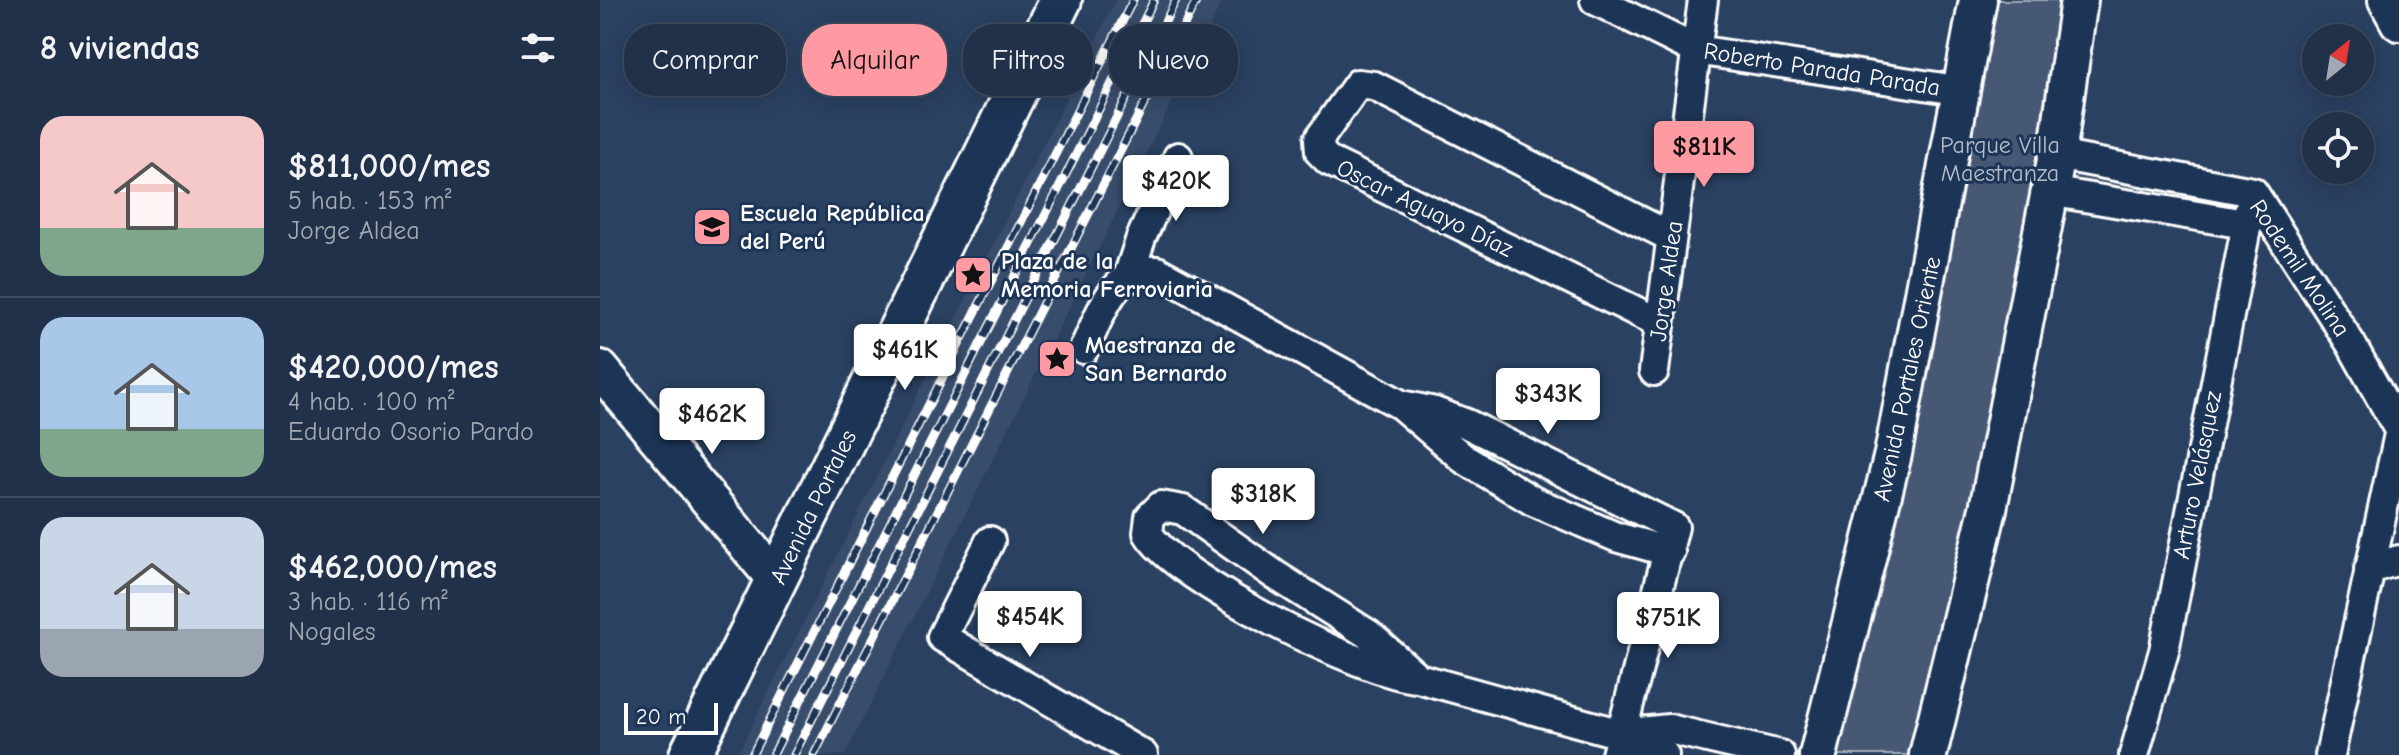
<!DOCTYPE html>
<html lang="es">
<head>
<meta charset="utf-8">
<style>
  body { margin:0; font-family:"Comic Neue",sans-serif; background:#283950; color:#f1f3f6; height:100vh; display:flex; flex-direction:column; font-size:30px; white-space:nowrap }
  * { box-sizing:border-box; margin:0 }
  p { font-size:26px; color:#a2a9b4 }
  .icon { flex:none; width:44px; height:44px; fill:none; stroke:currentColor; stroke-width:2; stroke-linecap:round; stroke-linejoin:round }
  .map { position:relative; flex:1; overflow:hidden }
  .drawer { display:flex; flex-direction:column; background:#203149; width:600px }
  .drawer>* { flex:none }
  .guide { position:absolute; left:24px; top:24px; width:760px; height:72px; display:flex; gap:16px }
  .needle { width:52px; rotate:30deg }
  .buttons { position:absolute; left:1702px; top:24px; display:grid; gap:16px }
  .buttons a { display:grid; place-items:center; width:72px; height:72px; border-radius:50%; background:#203149; box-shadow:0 4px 20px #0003,0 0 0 2px #3d4c61; font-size:40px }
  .scale { position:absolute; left:24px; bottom:20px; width:94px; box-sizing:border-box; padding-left:8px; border:4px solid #fff; border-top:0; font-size:22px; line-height:28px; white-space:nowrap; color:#fff; -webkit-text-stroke:6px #1d3557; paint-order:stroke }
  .price { position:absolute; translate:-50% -68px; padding:0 18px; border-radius:8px; background:#fff; color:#222; font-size:26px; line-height:52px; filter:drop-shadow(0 2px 4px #0008) }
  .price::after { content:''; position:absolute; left:50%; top:48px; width:24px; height:18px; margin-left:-12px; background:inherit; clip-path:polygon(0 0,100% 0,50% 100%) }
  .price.current { background:#ff9aa2; color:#111 }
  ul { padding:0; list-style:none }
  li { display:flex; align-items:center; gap:24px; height:200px; padding:0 40px }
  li+li { border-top:2px solid #3d4c61 }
  li span { display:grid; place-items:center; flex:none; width:224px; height:160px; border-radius:24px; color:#555 }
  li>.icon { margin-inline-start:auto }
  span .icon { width:96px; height:96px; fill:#fffc; stroke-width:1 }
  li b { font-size:34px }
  h2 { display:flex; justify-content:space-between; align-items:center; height:96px; padding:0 40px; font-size:34px }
  .tag { padding:0 28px; border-radius:32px; background:#203149; box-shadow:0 4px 20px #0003,0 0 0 2px #3d4c61; font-size:28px; line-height:72px }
  .tag.current { background:#ff9aa2; color:#111 }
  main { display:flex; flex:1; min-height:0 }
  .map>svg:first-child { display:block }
  .built { fill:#394e6c }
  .green { fill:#465975; stroke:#a2acba; stroke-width:2 }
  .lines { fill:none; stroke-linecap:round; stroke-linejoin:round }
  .minor-casing { stroke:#fff; stroke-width:34 }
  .tertiary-casing { stroke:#fff; stroke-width:42 }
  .secondary-casing { stroke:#fff; stroke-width:46 }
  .minor { stroke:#1d3557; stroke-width:28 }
  .tertiary { stroke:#1d3557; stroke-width:36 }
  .secondary { stroke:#1d3557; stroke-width:40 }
  .rail-casing { stroke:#fff; stroke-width:9 }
  .rail { stroke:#1d3557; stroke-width:6; stroke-dasharray:18; stroke-linecap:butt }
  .labels { text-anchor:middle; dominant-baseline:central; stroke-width:6; stroke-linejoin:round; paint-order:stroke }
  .street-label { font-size:24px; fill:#fff; stroke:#1d3557 }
  .park-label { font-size:24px; fill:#b5bdc8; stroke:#1d3557 }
  .poi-label { font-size:24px; font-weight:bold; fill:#fff; stroke:#1d3557; text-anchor:start }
</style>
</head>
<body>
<main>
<section class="drawer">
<h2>8 viviendas<svg class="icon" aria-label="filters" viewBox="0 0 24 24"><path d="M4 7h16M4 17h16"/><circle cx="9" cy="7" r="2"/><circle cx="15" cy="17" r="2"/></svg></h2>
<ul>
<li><span style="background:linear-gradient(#f6c9c9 70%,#7fa58c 0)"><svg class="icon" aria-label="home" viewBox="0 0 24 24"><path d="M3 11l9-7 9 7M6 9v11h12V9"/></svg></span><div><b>$811,000/mes</b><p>5 hab. · 153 m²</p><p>Jorge Aldea</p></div></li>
<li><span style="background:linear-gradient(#a9c7e8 70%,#7fa58c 0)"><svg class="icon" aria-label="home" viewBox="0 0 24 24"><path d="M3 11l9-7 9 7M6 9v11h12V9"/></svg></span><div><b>$420,000/mes</b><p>4 hab. · 100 m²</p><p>Eduardo Osorio Pardo</p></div></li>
<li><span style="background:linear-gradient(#c9d6e8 70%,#9aa5b1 0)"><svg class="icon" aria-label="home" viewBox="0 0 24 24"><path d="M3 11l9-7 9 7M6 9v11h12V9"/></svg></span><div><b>$462,000/mes</b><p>3 hab. · 116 m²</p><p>Nogales</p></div></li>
</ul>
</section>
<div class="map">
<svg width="1799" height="755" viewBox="0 0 1799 755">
  <rect width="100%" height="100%" fill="#2a4161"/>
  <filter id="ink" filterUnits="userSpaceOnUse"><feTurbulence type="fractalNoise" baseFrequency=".0125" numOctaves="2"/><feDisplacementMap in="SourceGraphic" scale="16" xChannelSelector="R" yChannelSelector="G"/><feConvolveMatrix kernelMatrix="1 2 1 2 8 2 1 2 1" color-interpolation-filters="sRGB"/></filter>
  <g filter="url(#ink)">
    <path class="built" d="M516,0H623L245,755H137Z"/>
    <path class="green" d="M1385,0H1470L1385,441L1309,755H1224Z"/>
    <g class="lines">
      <g class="minor-casing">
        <path id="minor" d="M995,0L1096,50L1363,91
          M1457,155L1653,192L1751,344L1799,430
          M1449,191L1645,224
          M529,274L541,238L578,157
          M1060,323L729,161L720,152L719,139L758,84L774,86L1071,237
          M484,349C501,315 512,268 557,271L801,405L864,459L933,501L1016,537L1070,552
          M1054,371L1103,0
          M801,405L835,412L867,424L1074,527L1016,755
          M390,541L342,637L543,755
          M1769,569L1799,560
          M818,678L768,634L675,575L583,510L561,506L550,517L548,533C573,578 765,675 818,678L1021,734L1064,755
          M1021,734L1069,729L1180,755
          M1534,755L1564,651L1653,192
          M1730,755L1799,434"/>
      </g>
      <g class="tertiary-casing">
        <path id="tertiary" d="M1787,0L1799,22
          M0,369L177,581
          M1218,755L1293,454L1378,0
          M1328,755L1388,509L1457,155L1479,0"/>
      </g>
      <g class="secondary-casing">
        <path id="secondary" d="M90,755L461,0"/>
      </g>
      <use href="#minor" class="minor"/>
      <use href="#tertiary" class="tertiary"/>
      <use href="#secondary" class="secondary"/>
      <g class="rail-casing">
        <path id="rail" d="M152,755L533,0
          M173,755L554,0
          M194,755L576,0
          M214,755L597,0"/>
      </g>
      <use href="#rail" class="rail"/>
    </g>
  </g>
  <defs>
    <g id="school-square" transform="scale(2)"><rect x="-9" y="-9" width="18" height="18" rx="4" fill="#ff9aa2" stroke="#1d3557"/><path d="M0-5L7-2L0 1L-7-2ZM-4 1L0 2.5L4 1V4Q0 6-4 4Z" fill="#111"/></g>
    <g id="sight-square" transform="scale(2)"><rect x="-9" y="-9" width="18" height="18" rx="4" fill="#ff9aa2" stroke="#1d3557"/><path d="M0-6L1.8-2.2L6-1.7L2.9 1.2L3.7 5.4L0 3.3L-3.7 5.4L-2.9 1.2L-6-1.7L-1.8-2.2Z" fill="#111"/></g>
  </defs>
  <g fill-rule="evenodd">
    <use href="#school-square" x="112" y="227"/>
    <use href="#sight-square" x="373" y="275"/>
    <use href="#sight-square" x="457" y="359"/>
  </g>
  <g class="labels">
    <g class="street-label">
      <text transform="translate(1222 69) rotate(9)">Roberto Parada Parada</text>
      <text transform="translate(825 208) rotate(26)">Oscar Aguayo Díaz</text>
      <text transform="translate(1700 268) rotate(56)">Rodemil Molina</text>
      <text transform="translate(1066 281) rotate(-82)">Jorge Aldea</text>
      <text transform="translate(1307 379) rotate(-78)">Avenida Portales Oriente</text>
      <text transform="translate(1597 475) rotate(-79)">Arturo Velásquez</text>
      <text transform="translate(213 507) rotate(-64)">Avenida Portales</text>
    </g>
    <g class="park-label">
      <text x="1400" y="145">Parque Villa<tspan x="1400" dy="28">Maestranza</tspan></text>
    </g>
    <g class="poi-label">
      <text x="140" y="213">Escuela República<tspan x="140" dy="28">del Perú</tspan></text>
      <text x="401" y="261">Plaza de la<tspan x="401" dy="28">Memoria Ferroviaria</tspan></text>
      <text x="485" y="345">Maestranza de<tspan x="485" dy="28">San Bernardo</tspan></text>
    </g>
  </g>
</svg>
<div class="buttons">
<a><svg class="needle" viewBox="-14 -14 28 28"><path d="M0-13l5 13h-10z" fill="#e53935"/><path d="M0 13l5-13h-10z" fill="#a2a9b4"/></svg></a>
<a><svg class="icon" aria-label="locate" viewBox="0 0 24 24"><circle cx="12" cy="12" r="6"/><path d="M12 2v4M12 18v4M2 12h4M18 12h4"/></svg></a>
</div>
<div class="scale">20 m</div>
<b class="price current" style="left:1104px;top:189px">$811K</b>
<b class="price" style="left:576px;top:223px">$420K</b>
<b class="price" style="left:305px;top:392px">$461K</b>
<b class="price" style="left:948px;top:436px">$343K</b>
<b class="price" style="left:112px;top:456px">$462K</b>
<b class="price" style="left:663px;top:536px">$318K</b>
<b class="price" style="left:430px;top:659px">$454K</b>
<b class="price" style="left:1068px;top:660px">$751K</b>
<div class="guide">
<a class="tag">Comprar</a>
<a class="tag current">Alquilar</a>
<a class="tag">Filtros</a>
<a class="tag">Nuevo</a>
</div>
</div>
</main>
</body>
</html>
